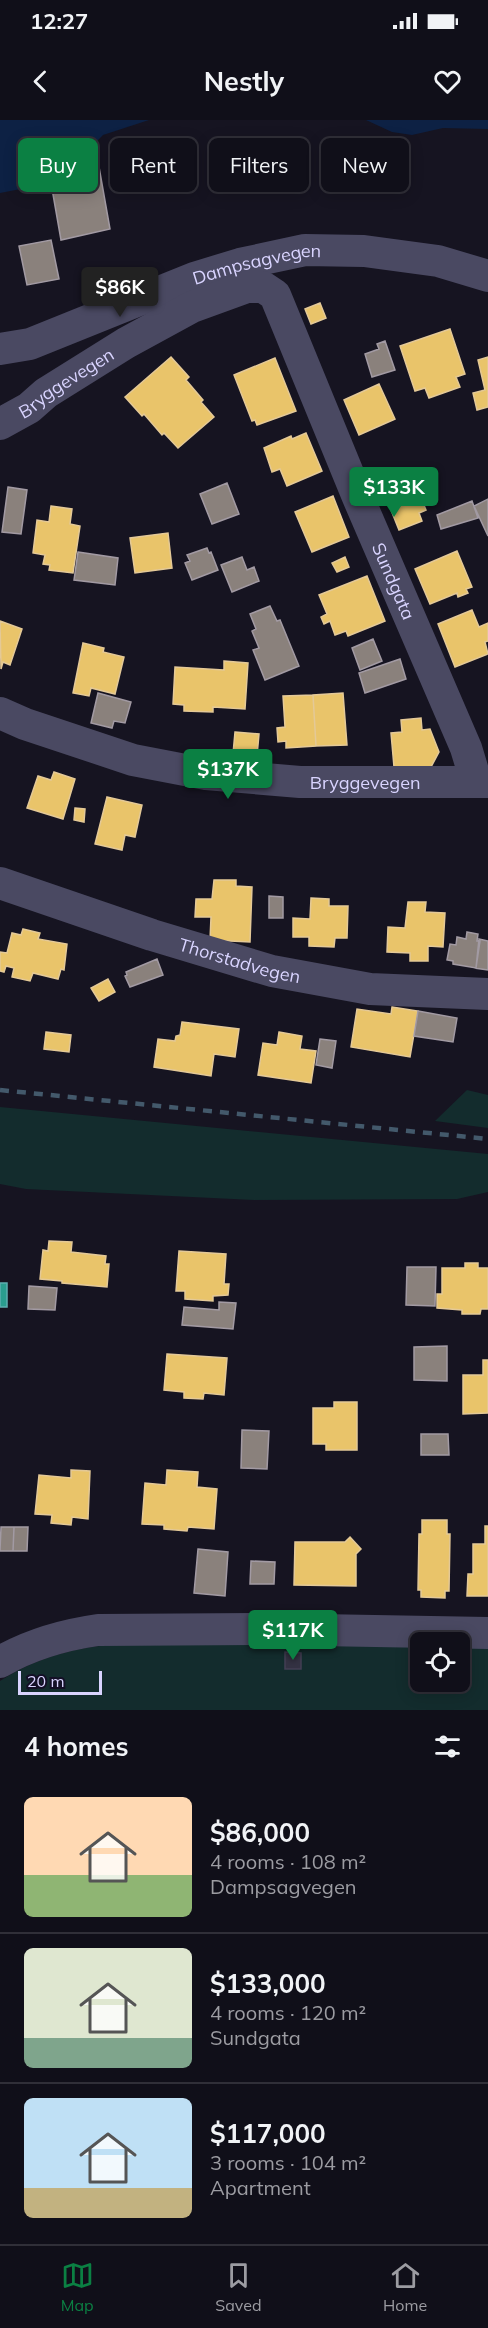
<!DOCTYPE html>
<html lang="en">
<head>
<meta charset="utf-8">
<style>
  body { margin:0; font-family:Mulish,sans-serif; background:#1e1d26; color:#f1f3f6; height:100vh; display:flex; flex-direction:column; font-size:22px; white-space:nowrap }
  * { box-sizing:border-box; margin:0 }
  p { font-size:20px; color:#9c9ca2 }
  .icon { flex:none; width:33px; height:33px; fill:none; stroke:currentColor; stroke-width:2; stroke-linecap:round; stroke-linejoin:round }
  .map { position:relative; height:1590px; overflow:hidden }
  .sheet { display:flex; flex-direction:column; background:#100f19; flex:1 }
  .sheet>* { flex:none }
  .top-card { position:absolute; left:18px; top:18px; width:453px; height:54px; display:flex; gap:12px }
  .controls { position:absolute; left:410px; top:1512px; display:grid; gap:12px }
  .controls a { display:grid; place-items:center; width:60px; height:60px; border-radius:9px; background:#100f19; box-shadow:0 3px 15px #0003,0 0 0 2px #302f38; font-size:30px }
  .scale { position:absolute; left:18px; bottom:15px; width:84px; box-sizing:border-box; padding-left:6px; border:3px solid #d9d4ff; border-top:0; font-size:16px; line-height:21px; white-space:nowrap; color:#d9d4ff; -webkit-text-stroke:4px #130f26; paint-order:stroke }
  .price { position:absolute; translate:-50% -51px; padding:0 14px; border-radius:6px; background:#0b8043; color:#fff; font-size:20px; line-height:39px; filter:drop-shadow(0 2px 3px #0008) }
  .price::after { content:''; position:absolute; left:50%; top:36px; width:18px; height:14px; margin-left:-9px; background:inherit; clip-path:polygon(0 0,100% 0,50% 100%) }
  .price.on { background:#222; color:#fff }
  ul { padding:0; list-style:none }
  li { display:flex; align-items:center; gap:18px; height:150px; padding:0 24px }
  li+li { border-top:2px solid #302f38 }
  li span { display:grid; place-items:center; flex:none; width:168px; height:120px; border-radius:9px; color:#555 }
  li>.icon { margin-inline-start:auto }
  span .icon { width:72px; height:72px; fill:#fffc; stroke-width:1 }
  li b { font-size:26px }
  h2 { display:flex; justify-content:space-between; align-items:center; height:72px; padding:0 24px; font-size:26px }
  .chip { padding:0 21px; border-radius:9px; background:#100f19; box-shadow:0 3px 15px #0003,0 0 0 2px #302f38; font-size:21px; line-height:54px }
  .chip.on { background:#0b8043; color:#fff }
  .status { display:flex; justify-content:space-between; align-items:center; height:42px; padding:0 30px; background:#100f19; direction:ltr }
  .status svg { height:16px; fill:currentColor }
  header { display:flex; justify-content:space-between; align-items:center; height:78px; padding:0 24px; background:#100f19; font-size:27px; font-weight:700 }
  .menu { display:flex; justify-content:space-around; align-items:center; height:84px; border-top:2px solid #302f38; background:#100f19; font-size:16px; color:#9c9ca2 }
  .menu a { display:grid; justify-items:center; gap:3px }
  .menu .on { color:#0b8043 }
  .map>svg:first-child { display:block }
  .green { fill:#132c2d }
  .water { fill:#0d2144 }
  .homes { fill:#e9c46a; stroke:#e4c997; stroke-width:1.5 }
  .schools { fill:#2a9d8f; stroke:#5eaeb1; stroke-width:1.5 }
  .industry { fill:#8a817c; stroke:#a29aa3; stroke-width:1.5 }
  .building { fill:#343243; stroke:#433f54; stroke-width:1.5 }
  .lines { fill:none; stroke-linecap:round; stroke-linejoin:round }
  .minor { stroke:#4a4962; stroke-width:32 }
  .rail { stroke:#43596b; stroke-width:4.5; stroke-dasharray:9 8; stroke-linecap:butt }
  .labels { text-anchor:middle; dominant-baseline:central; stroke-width:6; stroke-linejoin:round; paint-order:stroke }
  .street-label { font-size:18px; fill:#d9d4ff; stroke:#130f26 }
</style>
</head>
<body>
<div class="status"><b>12:27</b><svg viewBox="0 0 49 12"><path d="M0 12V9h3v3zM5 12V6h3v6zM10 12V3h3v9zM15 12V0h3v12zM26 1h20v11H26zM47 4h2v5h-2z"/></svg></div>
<header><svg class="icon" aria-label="back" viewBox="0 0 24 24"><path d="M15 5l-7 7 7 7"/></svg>Nestly<svg class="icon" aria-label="heart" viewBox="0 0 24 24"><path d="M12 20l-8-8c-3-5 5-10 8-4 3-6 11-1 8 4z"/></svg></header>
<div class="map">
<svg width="488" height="1590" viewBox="0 0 488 1590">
  <rect width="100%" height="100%" fill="#161421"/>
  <path class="green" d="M467,970L488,975V1008L435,1001Z
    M0,987L488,1034V1072L457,1079L254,1080L26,1069L0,1064Z
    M135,1523L420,1526V1562H459V1526H488V1590H0V1561C41,1534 87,1525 135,1523Z"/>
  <path class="water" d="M0,0H149L103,15L97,21L94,30L47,39L52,63L0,73Z
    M366,0H488V9L443,8L412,15L392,12Z"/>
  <path class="homes" d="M320,183L326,198L311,204L305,189Z
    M450,209L465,254L456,257L460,267L429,278L425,268L415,271L400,226Z
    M171,237L189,257L186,260L203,280L201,282L214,297L178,328L164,313L162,315L144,294L142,296L125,277Z
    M488,237V287L477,290L473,273L485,270L478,240Z
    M275,238L296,291L257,305L255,300L252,301L234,255Z
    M379,264L395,299L359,315L344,280Z
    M306,313L322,351L287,366L280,349L272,352L264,328L291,316L292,319Z
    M410,371L411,374L418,371L426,390L419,393L422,401L399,410L387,380Z
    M333,376L349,417L312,432L295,392Z
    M51,386L72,389L70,404L80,406L73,453L49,450L50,445L43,444L45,435L33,433L37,400L49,402Z
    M168,413L172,448L135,453L130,418Z
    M457,431L472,467L466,469L468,473L458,477L457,473L430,484L415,449Z
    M345,437L349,447L337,452L332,443Z
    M367,456L385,501L348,516L346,511L335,515L330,501L324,504L321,497L327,494L319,475Z
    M472,490L479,507L488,503V521L485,522L488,534L455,547L438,504Z
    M0,501L22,509L10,545L3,542L1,549Z
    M83,523L104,528L103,532L124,537L115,574L91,568L89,576L73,573Z
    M224,541L248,543L245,589L213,587V592L184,591V585L173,584L175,547L224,550Z
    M343,573L347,625L316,626L313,575Z
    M313,575L316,626L286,628V621L278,622L277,608L285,607L283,576Z
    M421,598L422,610L430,609L439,632L431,647H394L391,613L402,612L401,600Z
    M235,612L259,614L257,636L233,634Z
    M54,652L75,659L63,699L27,688L38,656L51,660Z
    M107,677L142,685L135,717L125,715L122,730L95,724Z
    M75,688L85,689L84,702L74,700Z
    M214,760H236V766L252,767L250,822L210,820L211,797H195L196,779H212Z
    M311,778L329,779V786H348L347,818H335L334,827L309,826V817H293V798L310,799Z
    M408,782H426L425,792L445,793L443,827L428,826V841H410V833L387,832L388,807L405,808Z
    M23,809L40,813L38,819L67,824L64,850L61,849L58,859L33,853L30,861L12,857L14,848L6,846L4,852L0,851V832L7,833L12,813L21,815Z
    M108,859L115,872L99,881L91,868Z
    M392,887L418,891L410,937L351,927L357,889L391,894Z
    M182,902L239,909L235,937L214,934L211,956L154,947L158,919L175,921L176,916L180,915Z
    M46,912L71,915L69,932L44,929Z
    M279,912L302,916L300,929L316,931L311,963L258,955L263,923L277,925Z
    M49,1121L72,1122L71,1132L106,1136L105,1144H109L107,1167L62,1163V1161L40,1159L43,1130L48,1131Z
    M179,1131L226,1134L224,1164H229L228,1175L213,1176V1181L185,1179V1171H176Z
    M465,1143H478V1148H488V1189H481L480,1194H462V1190L437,1188V1174H442V1148H465Z
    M167,1234L227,1238L224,1275L204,1273L203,1279L184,1278V1272L164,1270Z
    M483,1240H488V1293L463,1294V1255H483Z
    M334,1282H357V1330H326V1324H313V1288H334Z
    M71,1350L90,1351L88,1399L72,1397L71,1405L51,1403L52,1395L35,1394L39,1355L71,1358Z
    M167,1350L198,1352L197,1367L217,1369L214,1409L188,1407L187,1411L164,1409V1405L142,1404L145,1363L166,1365Z
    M422,1400H447V1414H450L449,1471H445V1478L421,1477V1470H418L419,1414H422Z
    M485,1406H488V1476H467L468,1454H473V1424H485Z
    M350,1417L361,1429L356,1434V1466L294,1465L295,1422H345Z"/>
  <path class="schools" d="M0,1163H7V1187H0Z"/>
  <path class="industry" d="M96,30L110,109L61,120L47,40Z
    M51,120L59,159L27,165L19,126Z
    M385,221L395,250L372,257L365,234L379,229L377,224Z
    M227,363L239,394L212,404L200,374Z
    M8,367L27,370L21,414L2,412Z
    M488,379V416L474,386Z
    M472,381L478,398L441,409L437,395Z
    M207,428L209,433L211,432L218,450L192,460L185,443L190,441L187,435Z
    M78,432L118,438L115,465L74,460Z
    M242,437L247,450L254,447L259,461L232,472L221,445Z
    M270,486L277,501L280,500L299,546L265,560L253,530L259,528L252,511L256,509L250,494Z
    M373,519L382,541L360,550L352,528Z
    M400,539L406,559L365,573L359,553Z
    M98,573L131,582L125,603L114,601L112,608L91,603Z
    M269,776L283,777V798H269Z
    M467,812L478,814L477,821H480L476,848L453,844V841L447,840L450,824L456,825L457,817L466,819Z
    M479,819L488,821V850L474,848H476Z
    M157,839L163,855L130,867L125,856L127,855L126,852Z
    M418,891L457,898L453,922L414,916Z
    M320,919L336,921L332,948L316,945Z
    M407,1147H436L435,1186L406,1185Z
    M29,1166L57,1168L55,1190L28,1189Z
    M219,1182L236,1183L233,1209L182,1205L184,1187L219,1190Z
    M447,1226V1261L414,1260V1227Z
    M242,1310L269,1311L267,1349L241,1348Z
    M421,1314H448L449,1335H421Z
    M1,1407H14L13,1431H0Z
    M14,1407H28L27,1431H13Z
    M198,1429L228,1432L225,1476L194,1473Z
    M251,1441L275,1442L274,1464H250Z"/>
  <path class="building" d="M285,1532L301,1533V1549H285Z"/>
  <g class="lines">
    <g class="minor">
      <path id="s1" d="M0,229L30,224L194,158L240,144L305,130L364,131L438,141L488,156"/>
      <path id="s2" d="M0,304L29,288L46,273L126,223L192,187L247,167H263L275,175L357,375L466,628L476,661"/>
      <path id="s3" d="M0,593L25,604L133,640L206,654L300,662H488"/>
      <path id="s4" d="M0,763L152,815L272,851L370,869L488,874"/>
      <path d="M0,1542C31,1524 63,1515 98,1510L262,1509L488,1513"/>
    </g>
    <path class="rail" d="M0,970L488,1019"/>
  </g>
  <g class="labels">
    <g class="street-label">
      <text stroke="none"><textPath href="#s1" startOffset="272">Dampsagvegen</textPath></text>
      <text stroke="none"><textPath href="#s2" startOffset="78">Bryggevegen</textPath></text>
      <text stroke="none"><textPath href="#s2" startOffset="624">Sundgata</textPath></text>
      <text stroke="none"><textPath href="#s3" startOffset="375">Bryggevegen</textPath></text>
      <text stroke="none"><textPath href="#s4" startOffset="252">Thorstadvegen</textPath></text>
    </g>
  </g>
</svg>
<div class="controls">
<a><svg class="icon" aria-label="locate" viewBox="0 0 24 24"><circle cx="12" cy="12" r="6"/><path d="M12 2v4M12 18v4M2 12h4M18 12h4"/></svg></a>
</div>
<div class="scale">20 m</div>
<b class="price on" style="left:120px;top:198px">$86K</b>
<b class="price" style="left:394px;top:398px">$133K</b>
<b class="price" style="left:228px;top:680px">$137K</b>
<b class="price" style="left:293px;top:1541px">$117K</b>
<div class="top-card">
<a class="chip on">Buy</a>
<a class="chip">Rent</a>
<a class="chip">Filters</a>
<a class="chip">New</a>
</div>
</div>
<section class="sheet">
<h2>4 homes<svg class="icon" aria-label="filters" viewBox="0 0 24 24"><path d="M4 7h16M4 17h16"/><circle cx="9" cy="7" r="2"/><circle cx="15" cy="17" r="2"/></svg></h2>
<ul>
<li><span style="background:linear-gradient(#ffd9b3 65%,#8fb573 0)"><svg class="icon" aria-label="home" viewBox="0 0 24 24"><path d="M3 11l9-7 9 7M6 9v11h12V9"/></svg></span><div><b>$86,000</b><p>4 rooms · 108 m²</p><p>Dampsagvegen</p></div></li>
<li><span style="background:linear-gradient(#dfe7d0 75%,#7fa58c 0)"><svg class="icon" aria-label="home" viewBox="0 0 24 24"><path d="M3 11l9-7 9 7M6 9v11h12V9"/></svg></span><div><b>$133,000</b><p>4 rooms · 120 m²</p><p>Sundgata</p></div></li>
<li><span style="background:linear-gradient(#bfe0f5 75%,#c2b280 0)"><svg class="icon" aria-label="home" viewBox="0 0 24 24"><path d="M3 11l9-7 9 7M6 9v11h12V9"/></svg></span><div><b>$117,000</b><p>3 rooms · 104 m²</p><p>Apartment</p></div></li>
</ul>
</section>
<nav class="menu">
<a class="on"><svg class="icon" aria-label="map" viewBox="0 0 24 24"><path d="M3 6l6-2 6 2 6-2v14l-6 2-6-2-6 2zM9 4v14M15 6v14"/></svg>Map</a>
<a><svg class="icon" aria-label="saved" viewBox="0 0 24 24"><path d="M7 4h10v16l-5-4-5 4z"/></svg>Saved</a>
<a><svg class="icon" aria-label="home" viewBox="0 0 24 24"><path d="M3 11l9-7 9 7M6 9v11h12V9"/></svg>Home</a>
</nav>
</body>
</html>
